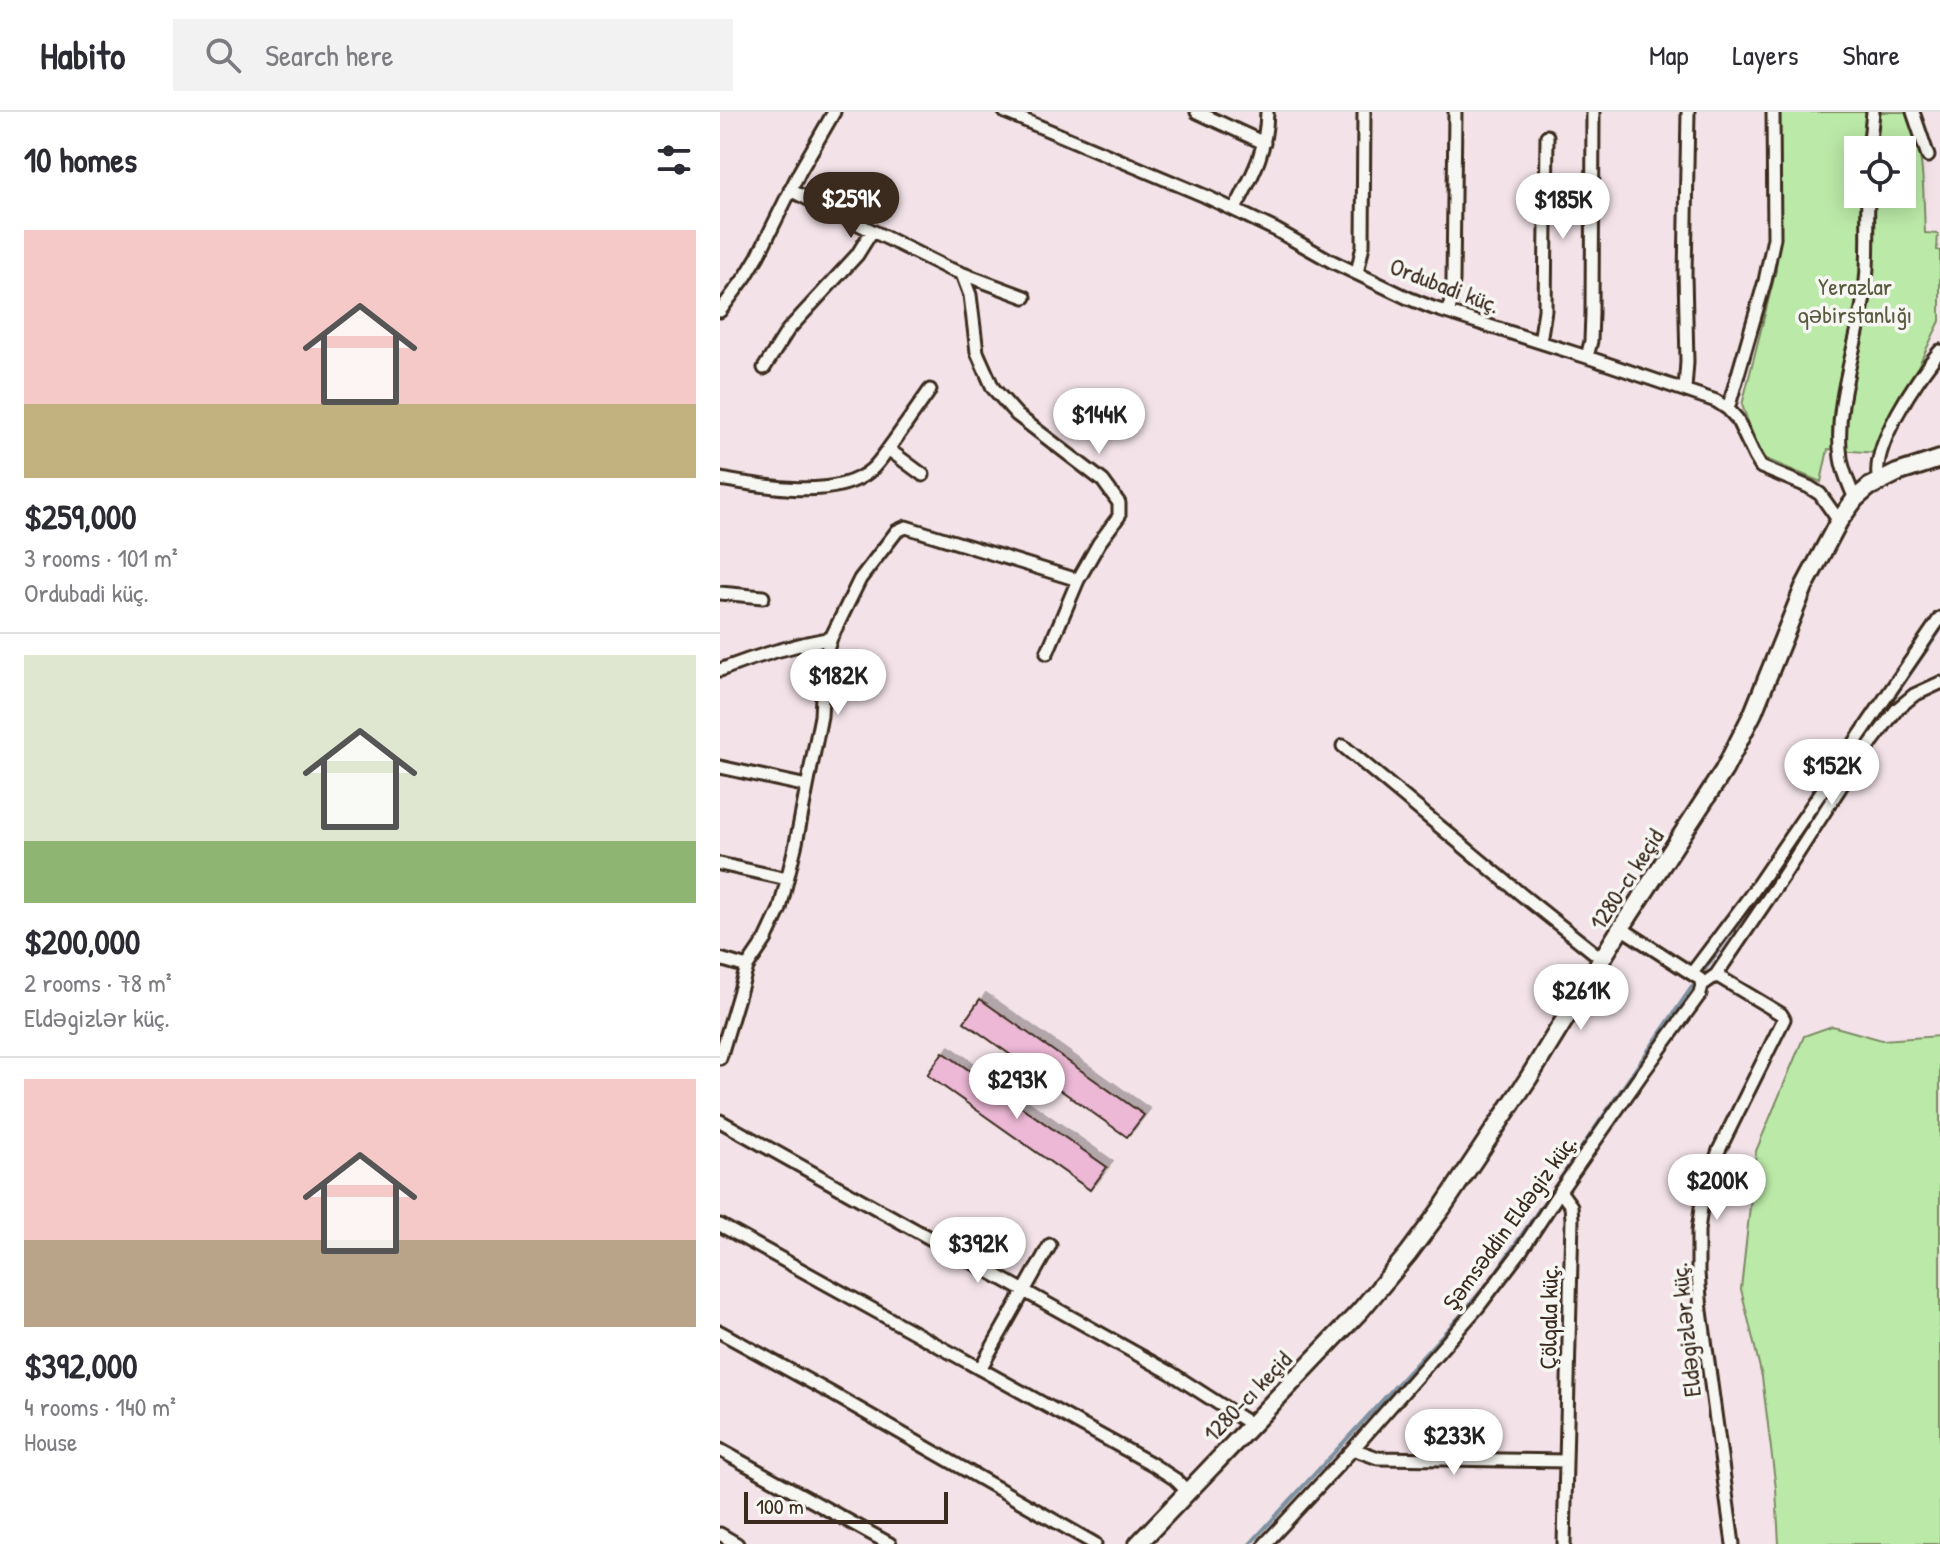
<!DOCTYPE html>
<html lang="en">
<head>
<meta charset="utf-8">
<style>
  body { margin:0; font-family:"Patrick Hand",sans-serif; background:#f2f2f3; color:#2b2b33; height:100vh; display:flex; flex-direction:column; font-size:30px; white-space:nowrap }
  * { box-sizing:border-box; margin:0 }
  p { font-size:26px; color:#7c7c81 }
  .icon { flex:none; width:44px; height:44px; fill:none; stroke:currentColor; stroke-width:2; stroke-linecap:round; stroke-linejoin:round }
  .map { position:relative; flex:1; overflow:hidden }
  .panel { display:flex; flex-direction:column; background:#fff; width:720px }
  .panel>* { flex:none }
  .buttons { position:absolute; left:1124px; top:24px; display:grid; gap:16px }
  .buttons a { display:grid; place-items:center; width:72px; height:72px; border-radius:0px; background:#fff; box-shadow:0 4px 20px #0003; font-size:40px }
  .scale { position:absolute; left:24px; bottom:20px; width:204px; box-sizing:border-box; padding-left:8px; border:4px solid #3b2a1e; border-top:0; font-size:22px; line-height:28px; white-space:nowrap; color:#3b2a1e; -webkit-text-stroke:6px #f6f6f2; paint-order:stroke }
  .price { position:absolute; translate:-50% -68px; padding:0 18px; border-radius:28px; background:#fff; color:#222; font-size:26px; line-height:52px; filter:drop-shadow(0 2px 4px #0008) }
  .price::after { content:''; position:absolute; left:50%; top:48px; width:24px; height:18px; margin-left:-12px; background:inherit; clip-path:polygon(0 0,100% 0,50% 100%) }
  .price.on { background:#3b2a1e; color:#fff }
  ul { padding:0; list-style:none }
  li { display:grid; align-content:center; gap:16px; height:424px; padding:0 24px }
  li+li { border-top:2px solid #e1e1e2 }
  li span { display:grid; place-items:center; height:248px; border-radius:0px; color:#555 }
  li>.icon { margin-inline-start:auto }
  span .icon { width:144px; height:144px; fill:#fffc; stroke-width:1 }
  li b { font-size:34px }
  h2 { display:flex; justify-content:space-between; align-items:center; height:96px; padding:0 24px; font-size:34px }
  header { display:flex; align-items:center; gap:48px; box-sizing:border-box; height:112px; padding:0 40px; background:#fff; border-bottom:2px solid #e1e1e2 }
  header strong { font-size:38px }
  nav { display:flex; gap:44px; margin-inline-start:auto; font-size:28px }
  .search { width:560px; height:72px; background:#f2f2f3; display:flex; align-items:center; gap:20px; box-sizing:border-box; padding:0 28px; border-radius:0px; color:#7c7c81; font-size:30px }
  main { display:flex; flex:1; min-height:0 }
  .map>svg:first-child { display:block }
  .green { fill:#bbeaa8; stroke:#7b8a63; stroke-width:2; fill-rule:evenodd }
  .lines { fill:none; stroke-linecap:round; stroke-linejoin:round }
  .stream { stroke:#7e91a0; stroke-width:4 }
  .building { fill:#ecb8d5; stroke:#3b2a1e; stroke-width:2; filter:url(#shadow) }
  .street-casing { stroke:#3b2a1e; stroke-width:17 }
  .secondary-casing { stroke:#3b2a1e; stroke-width:22 }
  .street { stroke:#f6f6f2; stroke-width:11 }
  .secondary { stroke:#f6f6f2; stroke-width:16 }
  .labels { text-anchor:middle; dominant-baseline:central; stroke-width:7; stroke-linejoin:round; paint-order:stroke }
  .street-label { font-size:24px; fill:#3b2a1e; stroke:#f6f6f2 }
  .park-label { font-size:24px; fill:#5b5a40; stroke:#f6f6f2 }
</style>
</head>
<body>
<header>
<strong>Habito</strong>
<div class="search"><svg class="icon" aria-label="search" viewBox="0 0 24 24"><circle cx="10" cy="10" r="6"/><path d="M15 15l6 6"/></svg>Search here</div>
<nav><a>Map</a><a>Layers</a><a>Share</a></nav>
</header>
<main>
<section class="panel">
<h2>10 homes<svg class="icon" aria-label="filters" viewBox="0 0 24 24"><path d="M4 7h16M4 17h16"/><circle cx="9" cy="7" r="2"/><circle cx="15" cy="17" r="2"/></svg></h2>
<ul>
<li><span style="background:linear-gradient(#f6c9c9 70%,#c2b280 0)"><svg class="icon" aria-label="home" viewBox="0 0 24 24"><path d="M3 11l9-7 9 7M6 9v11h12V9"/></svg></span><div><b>$259,000</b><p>3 rooms · 101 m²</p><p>Ordubadi küç.</p></div></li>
<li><span style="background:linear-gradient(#dfe7d0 75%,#8fb573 0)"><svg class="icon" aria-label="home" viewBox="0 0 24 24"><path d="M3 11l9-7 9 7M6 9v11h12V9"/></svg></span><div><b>$200,000</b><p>2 rooms · 78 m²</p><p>Eldəgizlər küç.</p></div></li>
<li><span style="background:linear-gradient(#f6c9c9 65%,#b9a48a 0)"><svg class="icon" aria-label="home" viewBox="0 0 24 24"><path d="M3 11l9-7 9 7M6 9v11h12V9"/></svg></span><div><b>$392,000</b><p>4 rooms · 140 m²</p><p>House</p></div></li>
</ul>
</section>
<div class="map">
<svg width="1220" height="1432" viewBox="0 0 1220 1432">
  <defs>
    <filter id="shadow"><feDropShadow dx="6" dy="-6" stdDeviation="0" flood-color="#0004"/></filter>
  </defs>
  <rect width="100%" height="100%" fill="#f3e3e9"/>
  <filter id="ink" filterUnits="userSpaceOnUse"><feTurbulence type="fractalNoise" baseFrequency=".0125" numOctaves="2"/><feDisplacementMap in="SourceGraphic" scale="16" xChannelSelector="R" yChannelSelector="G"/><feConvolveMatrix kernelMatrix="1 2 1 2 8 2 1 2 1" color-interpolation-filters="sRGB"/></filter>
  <g filter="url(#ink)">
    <path class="green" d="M1060,0H1187C1205,37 1203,81 1205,121L1218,122L1217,138L1220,139V209L1156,341L1108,337L1101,370L1041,345L1022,293L1056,158L1059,102ZM1138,38H1182V82H1138Z
      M1112,914L1162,928L1220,924V1432H1059L1056,1377L1042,1265L1021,1177L1036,1039L1084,924Z"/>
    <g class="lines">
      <path class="stream" d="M983,860L1037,785L1220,518
        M530,1432L741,1203L772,1166L972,875"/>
    </g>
    <path class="building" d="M260,887L424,1003L407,1025L244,910Z
      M223,940L387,1055L370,1078L207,963Z"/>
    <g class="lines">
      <g class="street-casing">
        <path id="street" d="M285,0L485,84L556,118L611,149L688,186L713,196L867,245L996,289L1008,297L1017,307L1035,345L1041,355L1089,375L1100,382L1119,409
          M477,0L544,31
          M1193,0L1208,44
          M1149,38L1153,0
          M70,78L227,156L305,185
          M515,97C533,62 546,41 547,0
          M637,161L643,133L644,0
          M242,162L250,183L257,240L273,276L297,303L383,369L399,391V404L379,431L358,468L327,541
          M0,199L26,164L38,144L80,59L114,0
          M729,201L733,169L735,0
          M820,230L825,198L827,24
          M867,245L871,229L872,201L873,0
          M44,256L68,218L137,143L152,119
          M965,277L967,250L965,162L968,0
          M1008,297L1045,169L1054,126L1053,0
          M168,337L203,363
          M0,367C43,374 115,389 151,358C160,350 167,338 174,329C186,312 198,295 210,278
          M1159,369C1149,337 1199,263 1220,239
          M1135,387C1130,374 1123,361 1121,346C1113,288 1141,226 1146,169C1149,140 1147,111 1148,82
          M0,481L43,485
          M0,558C36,544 73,533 111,526
          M623,634L802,783L882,847
          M0,655L87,674
          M0,752L67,767
          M0,847L27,855
          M972,861L1030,784L1220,506
          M996,863L1061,902L1064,907L999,1038L982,1088L978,1119V1161L981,1199L1013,1432
          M982,873L996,863L1062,766L1134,654L1177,597L1194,583L1220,571
          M0,946L27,855L46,827L60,797L76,731L101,604L104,547L111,526L140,467L177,419L186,415L358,468
          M0,1009L451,1261L532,1313
          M840,1079L851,1094L852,1107L844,1432
          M0,1113L432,1352L455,1367L468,1380
          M0,1220L111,1281L375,1432
          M260,1257L330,1133
          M633,1337L658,1346L846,1349
          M0,1338L170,1432
          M0,1422L17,1432
          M545,1432L633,1337L758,1195L800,1140L840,1079L921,963L980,882L982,873L980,867L901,816"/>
      </g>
      <g class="secondary-casing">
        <path id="secondary" d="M418,1432L640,1199L688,1142L722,1096L808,967L901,816L1004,658L1033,601L1084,475L1119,409L1135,387L1149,375L1177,361L1220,347"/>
      </g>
      <use href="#street" class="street"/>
      <use href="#secondary" class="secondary"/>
    </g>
  </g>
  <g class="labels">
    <g class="street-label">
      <text transform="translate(725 173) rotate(21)">Ordubadi küç.</text>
      <text transform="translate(906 767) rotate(-57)">1280-cı keçid</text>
      <text transform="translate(789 1110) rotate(-54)">Şəmsəddin Eldəgiz küç.</text>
      <text transform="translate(828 1205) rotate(-89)">Çölqala küç.</text>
      <text transform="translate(965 1218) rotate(-96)">Eldəgizlər küç.</text>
      <text transform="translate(527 1284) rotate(-46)">1280-cı keçid</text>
    </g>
    <g class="park-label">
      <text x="1135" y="174">Yerazlar<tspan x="1135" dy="28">qəbirstanlığı</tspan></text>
    </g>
  </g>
</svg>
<div class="buttons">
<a><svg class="icon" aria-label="locate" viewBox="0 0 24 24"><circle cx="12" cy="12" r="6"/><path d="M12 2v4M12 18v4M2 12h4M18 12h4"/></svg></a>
</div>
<div class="scale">100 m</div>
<b class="price on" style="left:131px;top:128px">$259K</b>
<b class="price" style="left:843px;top:129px">$185K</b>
<b class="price" style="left:379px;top:344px">$144K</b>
<b class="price" style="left:118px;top:605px">$182K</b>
<b class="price" style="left:1112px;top:695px">$152K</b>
<b class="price" style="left:861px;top:920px">$261K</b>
<b class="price" style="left:297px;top:1009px">$293K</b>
<b class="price" style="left:997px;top:1110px">$200K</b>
<b class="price" style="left:258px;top:1173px">$392K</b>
<b class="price" style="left:734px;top:1365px">$233K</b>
</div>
</main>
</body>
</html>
